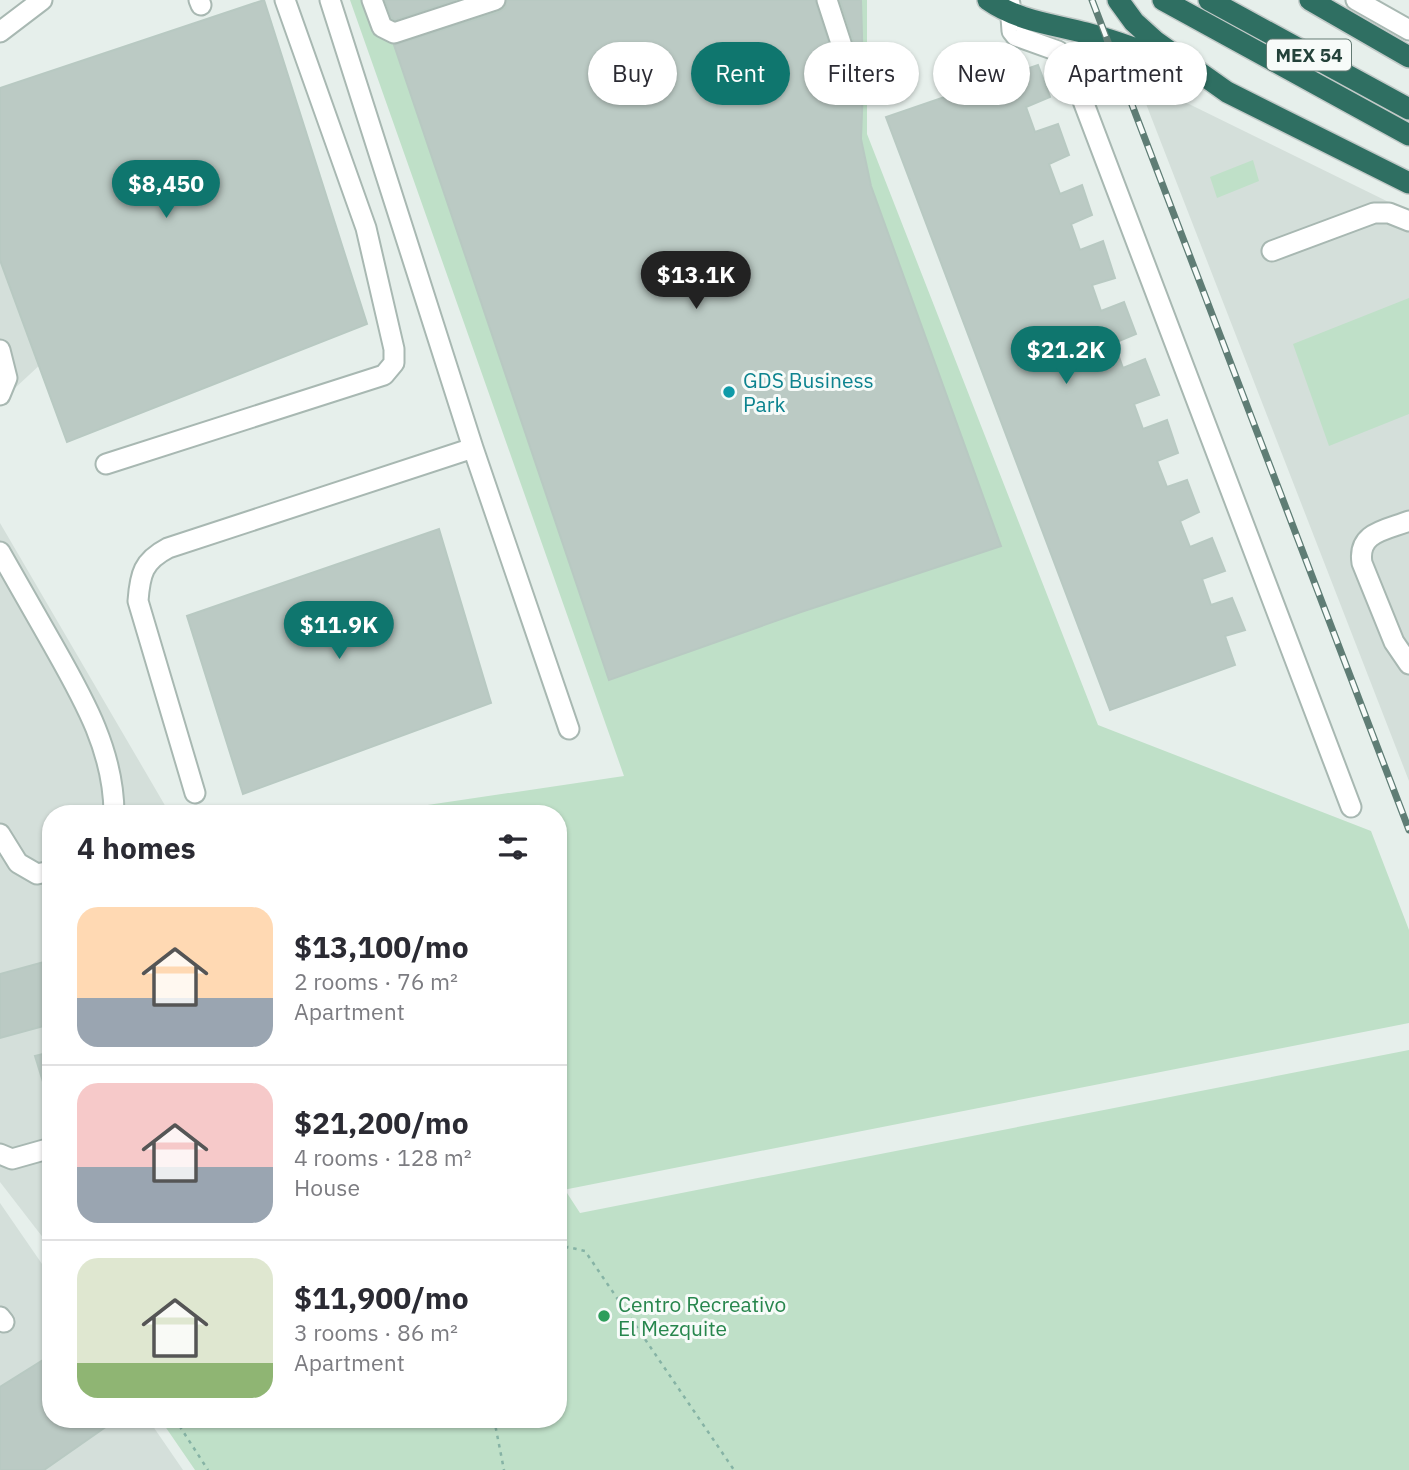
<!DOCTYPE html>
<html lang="en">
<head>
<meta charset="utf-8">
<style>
  body { margin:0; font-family:"IBM Plex Sans",sans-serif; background:#f7f7f7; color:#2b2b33; height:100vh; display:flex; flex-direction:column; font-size:26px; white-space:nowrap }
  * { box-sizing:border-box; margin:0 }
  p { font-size:23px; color:#7c7c81 }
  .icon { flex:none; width:38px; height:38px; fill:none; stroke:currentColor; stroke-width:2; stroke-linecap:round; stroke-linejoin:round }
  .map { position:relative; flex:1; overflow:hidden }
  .panel { position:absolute; left:42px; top:805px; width:525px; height:623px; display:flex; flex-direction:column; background:#fff; border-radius:28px; box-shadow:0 2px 5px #0004 }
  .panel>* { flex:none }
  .guide { position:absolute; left:588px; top:42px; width:665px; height:63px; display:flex; gap:14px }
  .price { position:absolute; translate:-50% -60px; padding:0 16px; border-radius:24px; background:#0f766e; color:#fff; font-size:23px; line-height:46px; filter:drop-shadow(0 2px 4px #0008) }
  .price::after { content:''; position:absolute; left:50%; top:42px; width:21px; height:16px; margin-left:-10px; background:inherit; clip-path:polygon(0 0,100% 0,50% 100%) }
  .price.selected { background:#222; color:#fff }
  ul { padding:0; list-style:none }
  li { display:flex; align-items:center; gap:21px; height:175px; padding:0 35px }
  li+li { border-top:2px solid #e1e1e2 }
  li span { display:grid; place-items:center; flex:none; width:196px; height:140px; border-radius:21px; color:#555 }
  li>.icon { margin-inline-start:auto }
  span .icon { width:84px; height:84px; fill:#fffc; stroke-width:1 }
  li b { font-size:30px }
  h2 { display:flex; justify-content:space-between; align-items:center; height:84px; padding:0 35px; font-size:30px }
  .pill { padding:0 24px; border-radius:32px; background:#fff; box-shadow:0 2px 5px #0004; font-size:24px; line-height:63px }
  .pill.selected { background:#0f766e; color:#fff }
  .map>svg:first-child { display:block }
  .built { fill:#d4dfda }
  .green { fill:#bfe0c8 }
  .building { fill:#bbcac4; stroke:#b8c9c2; stroke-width:2 }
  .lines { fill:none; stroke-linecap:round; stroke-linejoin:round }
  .minor-casing { stroke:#a8b8b2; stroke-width:23 }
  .highway-casing { stroke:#c2cac8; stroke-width:24 }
  .path { stroke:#86b3a5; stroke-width:2.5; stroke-dasharray:3.5 5; stroke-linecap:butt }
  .minor { stroke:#fff; stroke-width:19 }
  .highway { stroke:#2f6f62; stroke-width:21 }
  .rail-casing { stroke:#5f7d75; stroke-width:7 }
  .rail { stroke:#f7fbf9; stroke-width:4.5; stroke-dasharray:13; stroke-linecap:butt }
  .culture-dot { fill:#0f9aa8; stroke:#f7fbf9; stroke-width:2.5 }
  .leisure-dot { fill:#2e9e5b; stroke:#f7fbf9; stroke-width:2.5 }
  .labels { text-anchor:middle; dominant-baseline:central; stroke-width:6; stroke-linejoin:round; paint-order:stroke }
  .shield { fill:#f7fbf9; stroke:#637a73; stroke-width:2 }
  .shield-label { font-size:19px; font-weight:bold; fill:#24423a }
  .culture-label { font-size:21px; fill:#0d838f; stroke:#f7fbf9; text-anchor:start }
  .leisure-label { font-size:21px; fill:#27864d; stroke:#f7fbf9; text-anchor:start }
</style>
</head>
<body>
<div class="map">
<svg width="1409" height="1470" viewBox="0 0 1409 1470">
  <rect width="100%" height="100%" fill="#e6efeb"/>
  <path class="built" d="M1136,78L1409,212V781Z
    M0,242L43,362L0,402Z
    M0,523L170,814H51V1248L0,1182Z
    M0,1203L51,1277V1419H148L183,1470H0Z"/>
  <path class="green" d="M350,0H867V134L1098,725L1371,831L1409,930V1023L558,1191V814H367L624,776Z
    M1253,160L1259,181L1217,198L1210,177Z
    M1409,298V414L1329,446L1293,344Z
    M1409,1050V1470H195L160,1419H558V1195L567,1193L580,1213Z"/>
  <path class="building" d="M264,0L367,324L67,442L0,260V88Z
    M385,0H456L395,20L392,18Z
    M507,0H815L842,84L851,92L857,91L863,86L861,139L871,186L1001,546L801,612L609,680L394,45L499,12L505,8Z
    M840,0H861L863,71Z
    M1038,65L1050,97L1026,107L1035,132L1058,124L1069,155L1049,164L1060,194L1082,185L1092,215L1071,224L1080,250L1103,241L1115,278L1092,285L1101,311L1124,302L1136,334L1114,343L1123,368L1145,359L1159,395L1134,404L1143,429L1167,420L1178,453L1157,461L1167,487L1187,480L1199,512L1180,521L1190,547L1212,538L1225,571L1202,579L1211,605L1232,598L1245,630L1225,636L1235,665L1110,710L886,117Z
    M439,529L491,703L243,794L187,616Z
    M51,960V1024L0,1038V974Z
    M51,1052V1097L48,1098L35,1056Z
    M51,1355V1419H117L44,1470H0V1387Z"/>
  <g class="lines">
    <g class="minor-casing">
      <path id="minor" d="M199,0L201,5
        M330,0L473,448L569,729
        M372,0L382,27L394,33L495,0
        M827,0L853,80
        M1356,0L1409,30
        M1010,4L1012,31L1016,36L1058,51L1075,80L1351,807
        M0,32L42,0
        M1272,251L1374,213H1389L1409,221
        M0,350L7,378L0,395
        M106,464L384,375L394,363V349L366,228L285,0
        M1409,521C1386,530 1357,532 1362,563L1394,642L1409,664
        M0,552C18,583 35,614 53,645C83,698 114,751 114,814
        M195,793L138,601C140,574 143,561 168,548L473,448
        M0,834L18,863L37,874L51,871
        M0,1154L12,1159L51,1148
        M0,1317L4,1322"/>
    </g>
    <g class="highway-casing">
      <path id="highway" d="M988,0C1018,21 1052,24 1086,33C1115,41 1142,50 1169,63
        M1118,0L1134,22L1155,41L1227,92L1409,183
        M1163,0L1409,135
        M1209,0L1409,109
        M1310,0L1409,57"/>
    </g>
    <path class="path" d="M558,1253L568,1247L585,1251L734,1470
      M175,1419L208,1470
      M494,1419L504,1470"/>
    <use href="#minor" class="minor"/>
    <use href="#highway" class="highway"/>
    <g class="rail-casing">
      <path id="rail" d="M1092,0L1409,830"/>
    </g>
    <use href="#rail" class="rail"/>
  </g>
  <circle class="culture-dot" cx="729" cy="392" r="7"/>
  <circle class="leisure-dot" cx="604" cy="1316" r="7"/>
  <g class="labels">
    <rect class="shield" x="1267" y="39.5" width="84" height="31" rx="5"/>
    <g class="shield-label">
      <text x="1309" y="55">MEX 54</text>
    </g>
    <g class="culture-label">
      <text x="743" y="380">GDS Business<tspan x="743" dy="24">Park</tspan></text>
    </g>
    <g class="leisure-label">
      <text x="618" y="1304">Centro Recreativo<tspan x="618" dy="24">El Mezquite</tspan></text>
    </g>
  </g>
</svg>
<b class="price" style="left:166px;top:220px">$8,450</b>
<b class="price selected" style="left:696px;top:311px">$13.1K</b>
<b class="price" style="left:1066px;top:386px">$21.2K</b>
<b class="price" style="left:339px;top:661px">$11.9K</b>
<div class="guide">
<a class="pill">Buy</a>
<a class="pill selected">Rent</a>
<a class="pill">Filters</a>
<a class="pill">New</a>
<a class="pill">Apartment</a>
</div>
<section class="panel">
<h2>4 homes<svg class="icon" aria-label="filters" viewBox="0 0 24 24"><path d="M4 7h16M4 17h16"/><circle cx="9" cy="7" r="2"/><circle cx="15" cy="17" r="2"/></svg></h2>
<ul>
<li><span style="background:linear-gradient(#ffd9b3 65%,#9aa5b1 0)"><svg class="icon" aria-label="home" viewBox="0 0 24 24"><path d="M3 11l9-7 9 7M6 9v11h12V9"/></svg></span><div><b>$13,100/mo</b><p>2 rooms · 76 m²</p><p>Apartment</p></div></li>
<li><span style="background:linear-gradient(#f6c9c9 60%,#9aa5b1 0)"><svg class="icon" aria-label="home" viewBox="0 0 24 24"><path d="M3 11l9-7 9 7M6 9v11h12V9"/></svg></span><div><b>$21,200/mo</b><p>4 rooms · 128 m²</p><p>House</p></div></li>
<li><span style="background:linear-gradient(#dfe7d0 75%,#8fb573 0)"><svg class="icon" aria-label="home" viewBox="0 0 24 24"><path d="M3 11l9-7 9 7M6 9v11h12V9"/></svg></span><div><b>$11,900/mo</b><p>3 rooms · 86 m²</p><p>Apartment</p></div></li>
</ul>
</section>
</div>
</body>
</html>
